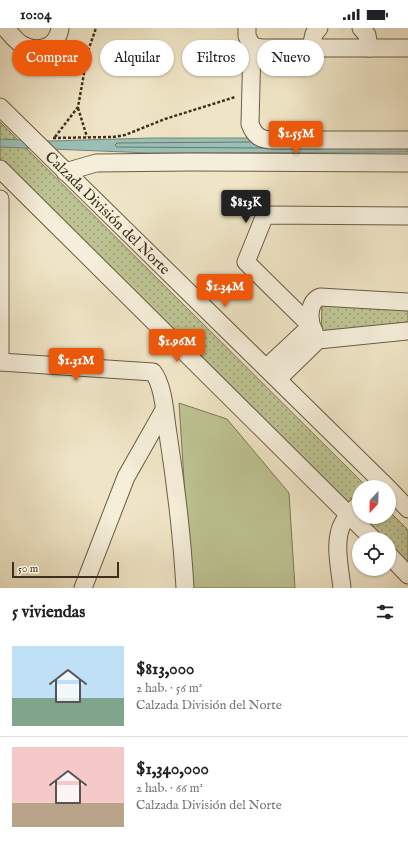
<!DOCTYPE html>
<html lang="es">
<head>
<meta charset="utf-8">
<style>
  body { margin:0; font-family:"IM FELL English",serif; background:#f2f2f2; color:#202124; height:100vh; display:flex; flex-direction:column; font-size:15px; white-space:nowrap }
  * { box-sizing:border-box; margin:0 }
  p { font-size:13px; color:#757577 }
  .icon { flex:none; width:22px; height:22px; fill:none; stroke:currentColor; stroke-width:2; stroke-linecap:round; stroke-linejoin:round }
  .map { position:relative; height:560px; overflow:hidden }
  .panel { display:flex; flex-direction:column; background:#fff; flex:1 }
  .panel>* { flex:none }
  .guide { position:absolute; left:12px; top:12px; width:384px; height:36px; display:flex; gap:8px }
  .needle { width:26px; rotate:202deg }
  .buttons { position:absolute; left:352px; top:452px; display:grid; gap:8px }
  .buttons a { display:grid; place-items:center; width:44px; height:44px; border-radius:50%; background:#fff; box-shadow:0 1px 3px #0004; font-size:20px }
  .scale { position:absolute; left:12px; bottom:10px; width:107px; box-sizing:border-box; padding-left:4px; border:2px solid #3f2f19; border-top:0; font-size:11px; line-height:14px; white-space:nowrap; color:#3f2f19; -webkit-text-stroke:3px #f5eeda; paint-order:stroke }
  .price { position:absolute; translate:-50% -34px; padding:0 9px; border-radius:4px; background:#ea580c; color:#fff; font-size:13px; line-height:26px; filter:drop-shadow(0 1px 2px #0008) }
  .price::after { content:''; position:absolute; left:50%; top:24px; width:12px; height:9px; margin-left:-6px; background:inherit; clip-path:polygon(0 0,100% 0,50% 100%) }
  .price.active { background:#222; color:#fff }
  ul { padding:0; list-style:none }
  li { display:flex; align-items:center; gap:12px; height:100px; padding:0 12px }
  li+li { border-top:1px solid #e0e0e0 }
  li span { display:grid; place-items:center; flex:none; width:112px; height:80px; border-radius:0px; color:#555 }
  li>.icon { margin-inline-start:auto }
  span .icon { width:48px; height:48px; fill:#fffc; stroke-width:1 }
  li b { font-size:17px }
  h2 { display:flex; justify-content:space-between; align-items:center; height:48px; padding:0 12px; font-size:17px }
  .tag { padding:0 14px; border-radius:18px; background:#fff; box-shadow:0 1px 3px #0004; font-size:14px; line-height:36px }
  .tag.active { background:#ea580c; color:#fff }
  .status { display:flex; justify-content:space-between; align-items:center; height:28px; padding:0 20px; background:#fff; direction:ltr }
  .status svg { height:11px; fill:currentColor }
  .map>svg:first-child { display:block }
  .green { fill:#bdc392; stroke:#7e7956 }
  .park { fill:url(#park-dots); stroke:#7e7956 }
  .water { fill:#9abfb7; stroke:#768578 }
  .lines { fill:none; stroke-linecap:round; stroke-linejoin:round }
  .shore { stroke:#6c7768; stroke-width:1 }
  .minor-casing { stroke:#6b5c44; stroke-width:19 }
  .path { stroke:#3f2f19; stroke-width:2.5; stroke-dasharray:3 2; stroke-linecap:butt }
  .minor { stroke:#f5eeda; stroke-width:17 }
  .labels { text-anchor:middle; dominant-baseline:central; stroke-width:3; stroke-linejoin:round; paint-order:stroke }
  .street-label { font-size:15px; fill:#3f2f19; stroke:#f5eeda }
</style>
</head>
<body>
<div class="status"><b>10:04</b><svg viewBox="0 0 49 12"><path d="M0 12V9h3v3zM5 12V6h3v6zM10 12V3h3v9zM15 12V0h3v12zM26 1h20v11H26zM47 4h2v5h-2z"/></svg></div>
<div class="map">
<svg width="408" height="560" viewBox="0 0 408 560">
  <defs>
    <pattern id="park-dots" width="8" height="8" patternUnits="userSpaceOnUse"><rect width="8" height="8" fill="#bdc392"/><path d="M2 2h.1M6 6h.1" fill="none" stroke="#9b9f76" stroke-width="1.8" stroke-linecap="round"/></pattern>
  </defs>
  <rect width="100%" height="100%" fill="#efe5c6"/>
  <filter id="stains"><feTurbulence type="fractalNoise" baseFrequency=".005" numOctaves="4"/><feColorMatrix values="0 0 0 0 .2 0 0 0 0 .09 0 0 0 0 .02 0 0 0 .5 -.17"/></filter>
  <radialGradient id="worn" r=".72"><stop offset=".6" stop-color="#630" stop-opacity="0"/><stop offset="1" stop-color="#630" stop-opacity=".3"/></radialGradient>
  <path class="green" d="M179,375L227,391L289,465L295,560H191Z"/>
  <path class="park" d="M0,94L366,458L359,459V466L347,479L0,131Z
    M322,277L408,281V299L321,308Z
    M389,483L408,502V539L389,520V511H380L362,489H389Z"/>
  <path class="water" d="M151,110H408V124L150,125L0,119V111L51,113Z"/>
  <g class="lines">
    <path class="shore" d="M250,114L117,115L115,117L117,119L262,120"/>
    <g class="minor-casing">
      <g id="minor">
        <path d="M5,0C10,5 15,12 21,16C38,26 57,20 60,0"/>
        <path d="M247,0V8L252,18L250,96C255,109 261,112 274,112H408"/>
        <path d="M361,0L367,7L369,20"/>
        <path d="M252,18L262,20H408"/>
        <path d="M311,19L314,6L319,0"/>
        <path id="s1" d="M0,79L387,459"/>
        <path d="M0,141L373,511"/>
        <path d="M65,144L96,135L190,134L408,135"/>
        <path d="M314,303C308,293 308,274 320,269L408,274"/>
        <path d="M0,334L153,344C164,358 165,388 168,406C176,457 182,508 185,560"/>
        <path d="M0,334V171"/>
        <path d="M266,340L311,298L246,234L265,187L408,188"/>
        <path d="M278,351L318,312L408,303"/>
        <path d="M389,461L408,481"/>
        <path d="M389,527L408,547"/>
        <path d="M83,560L126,449L164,382"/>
        <path d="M342,560C340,541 333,512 343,495C347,488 354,482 359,476"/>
      </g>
    </g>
    <path class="path" d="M66,22L85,36
      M78,80L87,109
      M55,109L78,79L88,23L96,0
      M53,110L113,109L125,107L165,91L235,69"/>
    <use href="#minor" class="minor"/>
  </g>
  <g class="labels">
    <g class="street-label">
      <text stroke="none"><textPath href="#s1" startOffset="151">Calzada División del Norte</textPath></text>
    </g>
  </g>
  <rect width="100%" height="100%" filter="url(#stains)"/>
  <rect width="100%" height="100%" fill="url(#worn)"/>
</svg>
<div class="buttons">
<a><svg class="needle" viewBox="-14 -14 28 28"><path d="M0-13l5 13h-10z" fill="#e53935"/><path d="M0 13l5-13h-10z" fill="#757577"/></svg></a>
<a><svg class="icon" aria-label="locate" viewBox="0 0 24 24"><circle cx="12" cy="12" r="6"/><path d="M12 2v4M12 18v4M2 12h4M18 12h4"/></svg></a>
</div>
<div class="scale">50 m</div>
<b class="price" style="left:296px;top:127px">$1.55M</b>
<b class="price active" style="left:246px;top:196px">$813K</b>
<b class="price" style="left:225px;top:280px">$1.34M</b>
<b class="price" style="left:177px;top:335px">$1.96M</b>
<b class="price" style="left:76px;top:354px">$1.31M</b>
<div class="guide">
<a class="tag active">Comprar</a>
<a class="tag">Alquilar</a>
<a class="tag">Filtros</a>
<a class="tag">Nuevo</a>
</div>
</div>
<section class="panel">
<h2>5 viviendas<svg class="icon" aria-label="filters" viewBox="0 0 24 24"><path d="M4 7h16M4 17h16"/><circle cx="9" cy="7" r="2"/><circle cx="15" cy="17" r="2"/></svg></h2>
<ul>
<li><span style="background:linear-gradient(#bfe0f5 65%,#7fa58c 0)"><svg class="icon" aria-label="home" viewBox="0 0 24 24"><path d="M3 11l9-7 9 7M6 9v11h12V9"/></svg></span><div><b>$813,000</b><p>2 hab. · 56 m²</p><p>Calzada División del Norte</p></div></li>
<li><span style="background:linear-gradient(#f6c9c9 70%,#b9a48a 0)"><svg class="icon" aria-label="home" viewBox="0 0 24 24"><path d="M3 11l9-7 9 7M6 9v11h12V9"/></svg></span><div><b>$1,340,000</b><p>2 hab. · 66 m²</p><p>Calzada División del Norte</p></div></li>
</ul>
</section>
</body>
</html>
